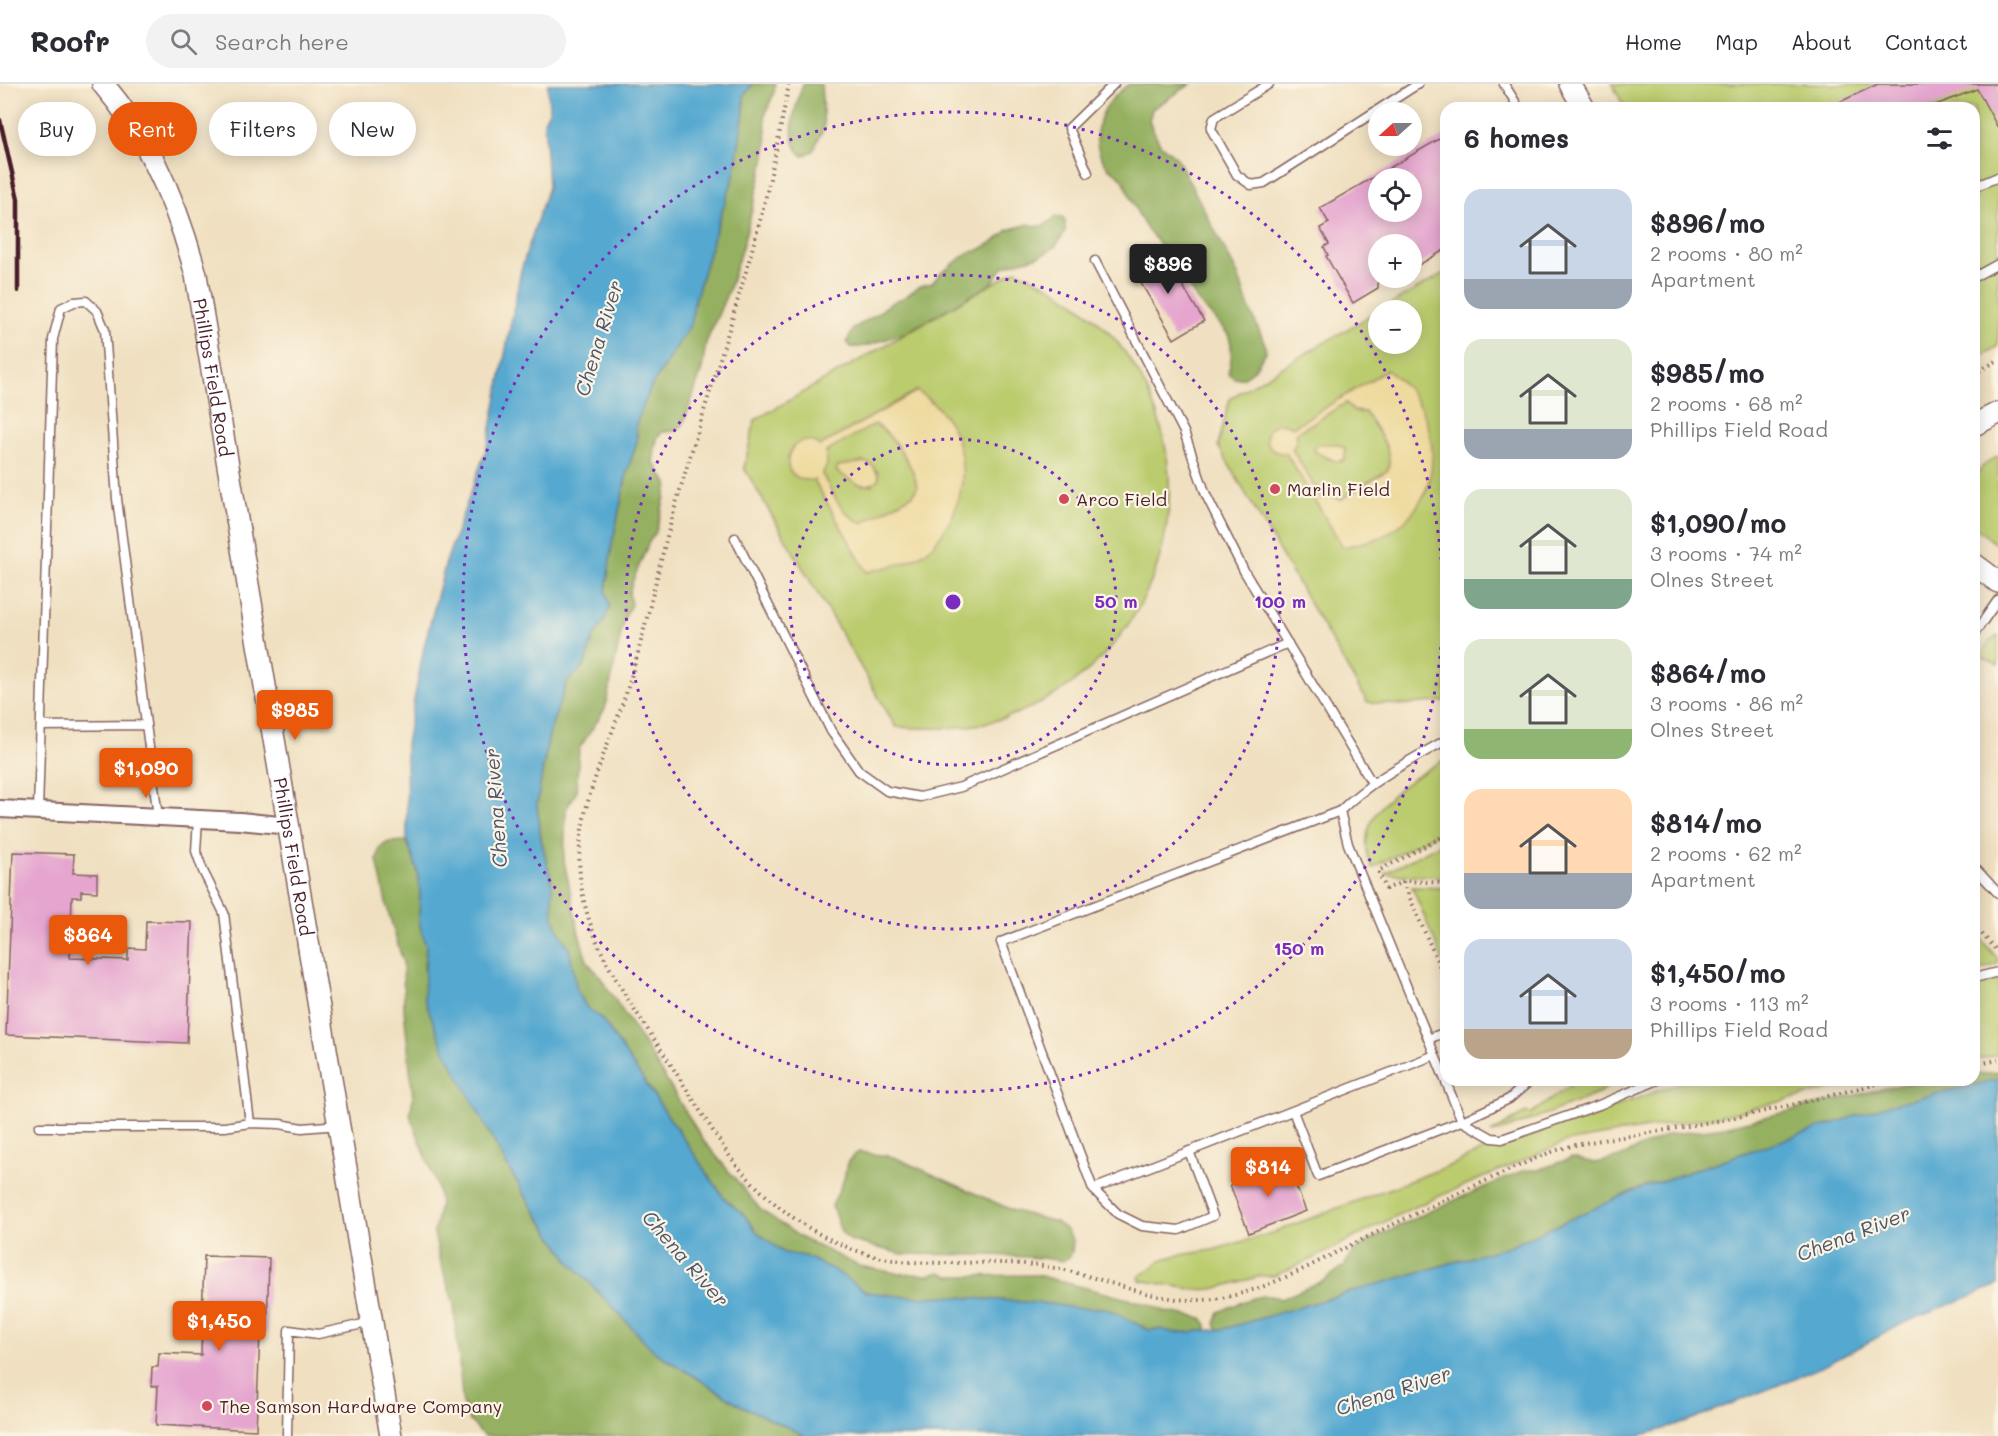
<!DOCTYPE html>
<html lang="en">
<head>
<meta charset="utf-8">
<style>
  body { margin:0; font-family:Mali,sans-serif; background:#f2f2f3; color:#2b2b33; height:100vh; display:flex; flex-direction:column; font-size:22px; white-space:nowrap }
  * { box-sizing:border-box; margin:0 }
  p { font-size:20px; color:#7c7c81 }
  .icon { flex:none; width:33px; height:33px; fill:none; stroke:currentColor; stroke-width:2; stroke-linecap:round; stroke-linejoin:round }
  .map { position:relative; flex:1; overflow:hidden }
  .side { position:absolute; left:1440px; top:18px; width:540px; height:984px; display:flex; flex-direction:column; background:#fff; border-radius:18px; box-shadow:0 3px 15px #0003 }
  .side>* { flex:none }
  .hud { position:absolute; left:18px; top:18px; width:570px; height:54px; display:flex; gap:12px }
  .needle { width:39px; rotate:249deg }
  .controls { position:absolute; left:1368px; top:18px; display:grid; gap:12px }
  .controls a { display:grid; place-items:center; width:54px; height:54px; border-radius:50%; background:#fff; box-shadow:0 3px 15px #0003; font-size:30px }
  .price { position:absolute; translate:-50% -51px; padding:0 14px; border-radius:6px; background:#ea580c; color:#fff; font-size:20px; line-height:39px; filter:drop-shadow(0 2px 3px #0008) }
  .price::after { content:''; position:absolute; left:50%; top:36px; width:18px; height:14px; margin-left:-9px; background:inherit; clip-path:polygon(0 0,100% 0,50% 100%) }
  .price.selected { background:#222; color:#fff }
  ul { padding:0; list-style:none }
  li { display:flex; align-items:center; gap:18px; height:150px; padding:0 24px }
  li span { display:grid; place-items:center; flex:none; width:168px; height:120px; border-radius:18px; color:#555 }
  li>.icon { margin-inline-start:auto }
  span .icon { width:72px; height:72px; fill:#fffc; stroke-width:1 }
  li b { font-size:26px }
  h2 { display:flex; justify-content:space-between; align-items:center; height:72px; padding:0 24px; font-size:26px }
  .tag { padding:0 21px; border-radius:27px; background:#fff; box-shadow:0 3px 15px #0003; font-size:21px; line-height:54px }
  .tag.selected { background:#ea580c; color:#fff }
  header { display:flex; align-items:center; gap:36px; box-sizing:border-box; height:84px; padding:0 30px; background:#fff; border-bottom:2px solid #e1e1e2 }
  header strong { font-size:28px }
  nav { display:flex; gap:33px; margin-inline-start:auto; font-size:21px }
  .search { width:420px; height:54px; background:#f2f2f3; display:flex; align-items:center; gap:15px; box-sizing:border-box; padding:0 21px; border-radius:33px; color:#7c7c81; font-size:22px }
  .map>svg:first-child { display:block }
  .green { fill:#bbcc6e; stroke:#82764c; stroke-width:1.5; fill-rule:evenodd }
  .forest { fill:#94b061; stroke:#6f6846; stroke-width:1.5 }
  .sand { fill:#eeda9e; stroke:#9c7c64; stroke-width:1.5; fill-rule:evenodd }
  .water { fill:#55a8d0; stroke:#50647e; stroke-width:1.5 }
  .building { fill:#e5a5cf; fill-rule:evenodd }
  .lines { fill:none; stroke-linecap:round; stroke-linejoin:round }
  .service-casing { stroke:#846360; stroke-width:11 }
  .minor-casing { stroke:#846360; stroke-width:20 }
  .tertiary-casing { stroke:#846360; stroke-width:24 }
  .path { stroke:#846360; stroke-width:4; stroke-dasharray:1.5 4.5; stroke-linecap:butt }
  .service { stroke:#fff; stroke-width:8 }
  .minor { stroke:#fff; stroke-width:16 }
  .tertiary { stroke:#fff; stroke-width:21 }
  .rail { stroke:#4a1f2b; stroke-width:4.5 }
  .ring { fill:none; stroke:#7b2cbf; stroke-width:3; stroke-dasharray:3 6 }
  .poi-dot { fill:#d1495b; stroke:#fcf5e5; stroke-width:2 }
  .labels { text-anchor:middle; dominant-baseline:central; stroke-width:4.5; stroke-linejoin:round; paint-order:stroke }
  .street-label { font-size:18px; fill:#4a1f2b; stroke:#fcf5e5 }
  .poi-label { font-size:18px; fill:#4a1f2b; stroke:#fcf5e5; text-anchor:start }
  .water-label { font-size:20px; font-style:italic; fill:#4e566d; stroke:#fcf5e5 }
  .centre { fill:#7b2cbf; stroke:#fcf5e5; stroke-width:3 }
  .ring-label { font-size:18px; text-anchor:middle; font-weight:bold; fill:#7b2cbf; stroke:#fcf5e5; stroke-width:4.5; stroke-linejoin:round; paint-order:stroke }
</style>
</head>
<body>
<header>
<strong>Roofr</strong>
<div class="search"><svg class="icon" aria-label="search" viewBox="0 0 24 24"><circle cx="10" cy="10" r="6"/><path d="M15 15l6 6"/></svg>Search here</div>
<nav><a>Home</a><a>Map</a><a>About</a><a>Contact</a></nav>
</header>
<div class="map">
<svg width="1998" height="1352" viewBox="0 0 1998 1352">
  <rect width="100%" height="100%" fill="#fcf5e5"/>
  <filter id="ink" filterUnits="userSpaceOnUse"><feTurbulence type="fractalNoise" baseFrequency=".0167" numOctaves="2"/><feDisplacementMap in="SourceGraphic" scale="12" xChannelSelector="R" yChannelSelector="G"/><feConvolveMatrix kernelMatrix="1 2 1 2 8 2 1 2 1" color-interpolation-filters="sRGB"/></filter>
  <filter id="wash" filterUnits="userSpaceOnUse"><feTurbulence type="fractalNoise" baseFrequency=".008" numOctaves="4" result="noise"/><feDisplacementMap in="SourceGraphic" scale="24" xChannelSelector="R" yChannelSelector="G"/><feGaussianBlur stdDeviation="1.35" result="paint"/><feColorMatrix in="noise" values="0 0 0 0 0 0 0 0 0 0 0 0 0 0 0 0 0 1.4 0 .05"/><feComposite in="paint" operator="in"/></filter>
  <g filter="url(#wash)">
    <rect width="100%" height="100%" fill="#f0e0c1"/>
    <path class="green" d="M1612,0H1998V262L1974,277V24H1625Z
      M1016,186C1057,204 1097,229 1124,267C1219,399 1158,583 1004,634C968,646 932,645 896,643L744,384L755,336ZM916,307L927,314L938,325L950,342L954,428L937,456L907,477L867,488L814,396L820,362Z
      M1446,188V617L1399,621L1367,618L1218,362L1230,314L1378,227V260H1412V226H1380ZM1387,287L1406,303L1420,322L1429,399L1424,412L1409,432L1343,463L1286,369L1290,341L1293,343Z
      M1346,319L1358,329L1365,328C1376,345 1394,365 1388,386L1340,416L1332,413L1321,415L1292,365L1297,354L1296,349ZM1335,360L1345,365V374L1341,378L1329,375L1315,367Z
      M875,340C892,350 915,382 917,403L913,411L863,439C840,432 833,410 822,390L827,375L825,368ZM865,378L878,388L872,401H862L857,379Z
      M1998,372V462L1974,442V394L1983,382Z
      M1998,552V581L1983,573L1982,570L1989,557Z
      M1446,675V745L1372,784C1348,731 1408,696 1446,675Z
      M1446,757V793L1386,790L1385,789Z
      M1412,803L1446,804V884Z
      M1975,848L1998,875V880L1974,888Z
      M1998,894V971L1974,976V901Z
      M1578,996H1618L1595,1011L1505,1046L1491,1049L1527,1028L1530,1030Z
      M1687,996H1870L1729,1030L1566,1058L1414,1123L1316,1173L1274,1192H1261L1213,1205L1196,1206L1140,1196L1139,1193L1164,1175L1174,1172L1213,1166L1272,1149L1454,1080L1491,1063L1518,1058L1554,1042L1611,1024Z"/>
    <path class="forest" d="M753,0H775L774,8L765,32L767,61L764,78L744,157L729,205L706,259L702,285L683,341L675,347L662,348L657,354L653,377L668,401L656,448L649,458L632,499L629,509L631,521L624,535L605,625L579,665L576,709L566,725L564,777L579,850C585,865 583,878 597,888L644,960L703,1056L760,1125L803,1155L859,1182L896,1189L928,1191L941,1188L949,1192L1037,1191L1147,1220L1167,1228L1202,1234L1207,1241V1247L1176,1249L1159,1245L1149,1246L1105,1224H1075L1050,1220L945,1212L925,1213L898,1212L867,1208L804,1172L784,1169L756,1147L745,1132L724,1114L601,934L587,924L577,907L569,863L559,848L553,830L552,800L541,755L537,721L543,683L550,646L567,598L584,582L594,552L604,537L609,523L606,508L612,460L627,389L637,357L636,340L651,303L692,238L693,223L716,145L734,92L744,27V11Z
      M803,0H821L824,43L813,67L803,72C783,57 796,20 803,0Z
      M1130,0H1191L1152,25L1149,37L1160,60L1177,74L1239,193L1247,219L1265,260L1266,268L1253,287L1243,294H1234L1228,289C1231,279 1233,264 1229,253C1227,246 1203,224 1197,216C1188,203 1182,189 1174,176C1166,165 1155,156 1147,145C1136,130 1131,112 1123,96C1119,89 1110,87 1106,81C1085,52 1103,17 1130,0Z
      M1055,133H1061L1065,137V149L1055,163L1042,171L1004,182L991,200L902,251C884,253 870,265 851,263L847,258L854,244L874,232L891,219L903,214L920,202L932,199L940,190L969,168L977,167L995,157L1008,146L1029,140C1041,145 1047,141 1055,133Z
      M407,757L417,785L420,806L419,837L426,862L424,884L476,1023L506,1080L531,1121L570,1178L655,1268L742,1322L806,1352H484L469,1336L463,1323L454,1220L439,1173L434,1149L440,1120L437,1102L410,1031L413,1014L404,925L403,878L387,823L377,776L380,763L389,758Z
      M1998,988V995L1747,1068L1633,1107L1513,1161L1224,1245L1218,1246L1215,1240L1219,1228C1239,1220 1261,1206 1281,1215L1323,1197L1344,1182L1352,1169L1369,1157L1430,1127L1524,1086H1538L1572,1074L1596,1079L1620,1073L1667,1051L1724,1043L1885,1004L1924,996H1974V991Z
      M859,1068L894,1073L1014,1127L1056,1138L1066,1146L1073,1156L1072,1167L1070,1172L1063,1177L1042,1174L992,1171L901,1170L849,1156L841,1148L832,1122C835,1114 839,1107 842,1100C850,1084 839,1081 859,1068Z"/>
    <path class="sand" d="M1387,286C1444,325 1451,413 1387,450C1374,457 1358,460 1343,463L1286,369C1255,371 1264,327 1293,343ZM1346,319L1354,327L1365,328C1376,345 1394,365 1388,386L1340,416L1332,413L1322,415L1292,365L1296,359V349Z
      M917,307C963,336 974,389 950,437C943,448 935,461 924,469C907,480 886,483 867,488L814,396C770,401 788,339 820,362ZM875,340C892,350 915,383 917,403L913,411L863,439C841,432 833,409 822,390L827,381L826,368Z
      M1319,360C1328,360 1338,358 1345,365V374L1338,378L1317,369L1314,365L1315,362Z
      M865,378L873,382L879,392L878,396C863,408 850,395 836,387L838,382Z"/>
    <path class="water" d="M548,0H753L744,11V27L734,92L716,145L693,223L692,238L651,303L636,340L637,357L627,389L612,460L606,508L610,523L604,537L594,552L584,582L567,598L550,646L543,683L537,721L541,755L552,800L553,830L559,848L569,863L577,907L587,924L601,934L724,1114L745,1132L756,1147L784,1169L804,1172L834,1186L867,1208L898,1212L925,1213L945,1212L1050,1220L1075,1224H1105L1149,1246L1159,1245L1176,1249L1224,1245L1513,1161L1633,1107L1747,1068L1892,1020L1998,995V1201L1904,1239L1828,1280L1776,1302L1675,1342L1638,1352H806L742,1322L655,1268L570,1178L531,1121L506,1080L443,963L424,914L426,862L419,837L420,806L417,785L407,757L406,660L424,563L446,478L488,360L521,186L548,103L544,37L549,27Z"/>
    <g id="blocks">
      <path class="building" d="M1878,0H1998V44L1977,5L1928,24H1827Z
        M1446,51V165L1412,185V160H1378V204L1353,219L1326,172L1328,171L1324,163L1329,160L1320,144L1329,139L1320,124ZM1378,94H1412V128H1378Z
        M1161,166L1204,237L1174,255L1132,184Z
        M13,768L74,770L73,789L97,790V808L81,807V813H72L70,874L128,876V864L145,865L146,837L192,838L187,959L6,951Z
        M1287,1079L1306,1127L1249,1149L1230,1101Z
        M204,1172L269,1174L267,1249H260L256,1346L156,1341L158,1302H151L152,1283H158L159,1269L201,1271Z"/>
    </g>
  </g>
  <g filter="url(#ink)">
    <use href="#blocks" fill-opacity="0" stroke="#846360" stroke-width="1.5"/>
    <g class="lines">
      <g class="service-casing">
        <path id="service" d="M1269,0L1214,34L1211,45L1237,91L1251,101L1264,99L1418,0
          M1504,0L1519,24
          M1088,89L1069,44L1114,0
          M1974,103L1998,93
          M1095,177L1184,348L1206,411L1244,487L1372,699
          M1974,193L1998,180
          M735,454L831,647L859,687L887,707L920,713L961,703L1288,559
          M1974,550L1998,516
          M41,642L146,641
          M1446,656C1409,677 1370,697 1340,727L1348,760L1462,1037L1492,1054L1502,1055L1599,1021L1658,996
          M38,727L53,255L61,224L74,218L86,217L97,227L105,246L117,415L158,733
          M198,735L196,767L203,787L224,829L250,1039L280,1040L302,1044L339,1041
          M1974,783L1998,809
          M1974,894L1998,888
          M1428,955L1446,948
          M1293,1027L1318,1092L1462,1037L1509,1015L1531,996
          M39,1043H225L250,1039
          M1189,1067L1213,1132L1179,1146L1142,1142L1118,1130L1093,1105L1001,858L1340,727
          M1093,1105L1435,971
          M287,1352L289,1246L318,1250L372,1238"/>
      </g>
      <g class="minor-casing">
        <path id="minor" d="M0,725L240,737L289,742"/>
      </g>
      <g class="tertiary-casing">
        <g id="tertiary">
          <path id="s1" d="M103,0C150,55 178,122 196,191L391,1352"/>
          <path d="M1570,0L1584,24"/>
          <path d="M1974,341L1998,329"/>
          <path d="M1974,480L1998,498"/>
        </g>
      </g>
      <path class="path" d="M789,0C779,51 770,101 756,151C732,241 702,330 676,420C660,475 649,531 633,586C613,662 566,731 583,812C594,869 629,917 660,964C683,999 705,1035 728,1070C771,1127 838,1173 911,1178C959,1181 1007,1175 1055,1184C1108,1194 1159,1222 1214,1215C1260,1209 1306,1184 1347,1163C1396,1139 1445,1115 1494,1093C1513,1085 1532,1075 1552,1068C1579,1058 1609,1055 1637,1051C1662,1047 1687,1042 1711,1038C1773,1027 1834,1010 1894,996
        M1974,290L1998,276
        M1446,751L1378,787L1386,805L1405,797L1446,799
        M1403,798L1446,897
        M1974,841L1998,868
        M1974,981L1998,976"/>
      <use href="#service" class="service"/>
      <use href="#minor" class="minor"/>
      <use href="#tertiary" class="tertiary"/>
      <path class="rail" d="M0,36L18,115V207"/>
    </g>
  </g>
  <g class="ring">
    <circle cx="953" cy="518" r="163"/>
    <circle cx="953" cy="518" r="327"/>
    <circle cx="953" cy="518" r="490"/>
  </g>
  <g class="poi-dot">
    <circle cx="1275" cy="405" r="6"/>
    <circle cx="1064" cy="415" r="6"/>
    <circle cx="207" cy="1322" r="6"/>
  </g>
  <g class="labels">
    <g class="street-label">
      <text stroke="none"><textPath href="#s1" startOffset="318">Phillips Field Road</textPath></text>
      <text stroke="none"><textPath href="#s1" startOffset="804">Phillips Field Road</textPath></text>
    </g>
    <g class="poi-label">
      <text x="1287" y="405">Marlin Field</text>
      <text x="1076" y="415">Arco Field</text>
      <text x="219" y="1322">The Samson Hardware Company</text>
    </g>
    <g class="water-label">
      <text transform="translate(598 254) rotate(-73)">Chena River</text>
      <text transform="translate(495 724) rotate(-94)">Chena River</text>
      <text transform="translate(1853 1149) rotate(-21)">Chena River</text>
      <text transform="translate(686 1174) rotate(49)">Chena River</text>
      <text transform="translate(1393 1306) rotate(-18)">Chena River</text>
    </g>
  </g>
  <circle cx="953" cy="518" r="9" class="centre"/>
  <g class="ring-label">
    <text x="1116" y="524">50 m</text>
    <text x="1280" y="524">100 m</text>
    <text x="1299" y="871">150 m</text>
  </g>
</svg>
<div class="controls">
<a><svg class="needle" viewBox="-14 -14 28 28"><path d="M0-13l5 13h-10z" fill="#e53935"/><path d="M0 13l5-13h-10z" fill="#7c7c81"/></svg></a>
<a><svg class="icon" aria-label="locate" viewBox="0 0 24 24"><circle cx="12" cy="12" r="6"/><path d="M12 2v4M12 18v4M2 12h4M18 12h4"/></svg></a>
<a>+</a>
<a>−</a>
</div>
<b class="price selected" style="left:1168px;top:211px">$896</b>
<b class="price" style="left:295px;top:657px">$985</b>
<b class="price" style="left:146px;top:715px">$1,090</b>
<b class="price" style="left:88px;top:882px">$864</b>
<b class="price" style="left:1268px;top:1114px">$814</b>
<b class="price" style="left:219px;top:1268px">$1,450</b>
<div class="hud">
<a class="tag">Buy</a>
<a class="tag selected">Rent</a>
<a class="tag">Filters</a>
<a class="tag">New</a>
</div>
<section class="side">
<h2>6 homes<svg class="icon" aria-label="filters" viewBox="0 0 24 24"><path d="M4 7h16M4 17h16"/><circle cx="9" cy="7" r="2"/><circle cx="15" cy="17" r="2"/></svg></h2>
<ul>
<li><span style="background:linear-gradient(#c9d6e8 75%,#9aa5b1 0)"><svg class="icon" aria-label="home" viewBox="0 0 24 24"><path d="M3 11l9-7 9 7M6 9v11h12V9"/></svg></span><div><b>$896/mo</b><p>2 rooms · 80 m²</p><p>Apartment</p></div></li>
<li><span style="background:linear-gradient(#dfe7d0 75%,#9aa5b1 0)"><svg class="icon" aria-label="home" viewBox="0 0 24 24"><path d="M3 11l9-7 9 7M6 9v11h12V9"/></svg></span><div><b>$985/mo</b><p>2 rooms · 68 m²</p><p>Phillips Field Road</p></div></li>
<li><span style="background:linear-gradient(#dfe7d0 75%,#7fa58c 0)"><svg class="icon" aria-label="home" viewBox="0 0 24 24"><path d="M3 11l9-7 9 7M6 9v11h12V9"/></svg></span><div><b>$1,090/mo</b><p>3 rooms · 74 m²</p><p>Olnes Street</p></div></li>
<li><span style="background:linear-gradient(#dfe7d0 75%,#8fb573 0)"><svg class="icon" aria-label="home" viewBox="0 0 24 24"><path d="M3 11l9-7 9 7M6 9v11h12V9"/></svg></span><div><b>$864/mo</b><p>3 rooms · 86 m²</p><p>Olnes Street</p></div></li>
<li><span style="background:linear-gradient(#ffd9b3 70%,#9aa5b1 0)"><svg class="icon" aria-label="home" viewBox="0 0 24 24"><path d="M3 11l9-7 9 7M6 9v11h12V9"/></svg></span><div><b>$814/mo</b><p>2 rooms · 62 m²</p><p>Apartment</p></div></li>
<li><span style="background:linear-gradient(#c9d6e8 75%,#b9a48a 0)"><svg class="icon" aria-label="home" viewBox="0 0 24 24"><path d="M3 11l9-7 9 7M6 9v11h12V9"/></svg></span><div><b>$1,450/mo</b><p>3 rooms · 113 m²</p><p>Phillips Field Road</p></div></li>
</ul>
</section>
</div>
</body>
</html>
